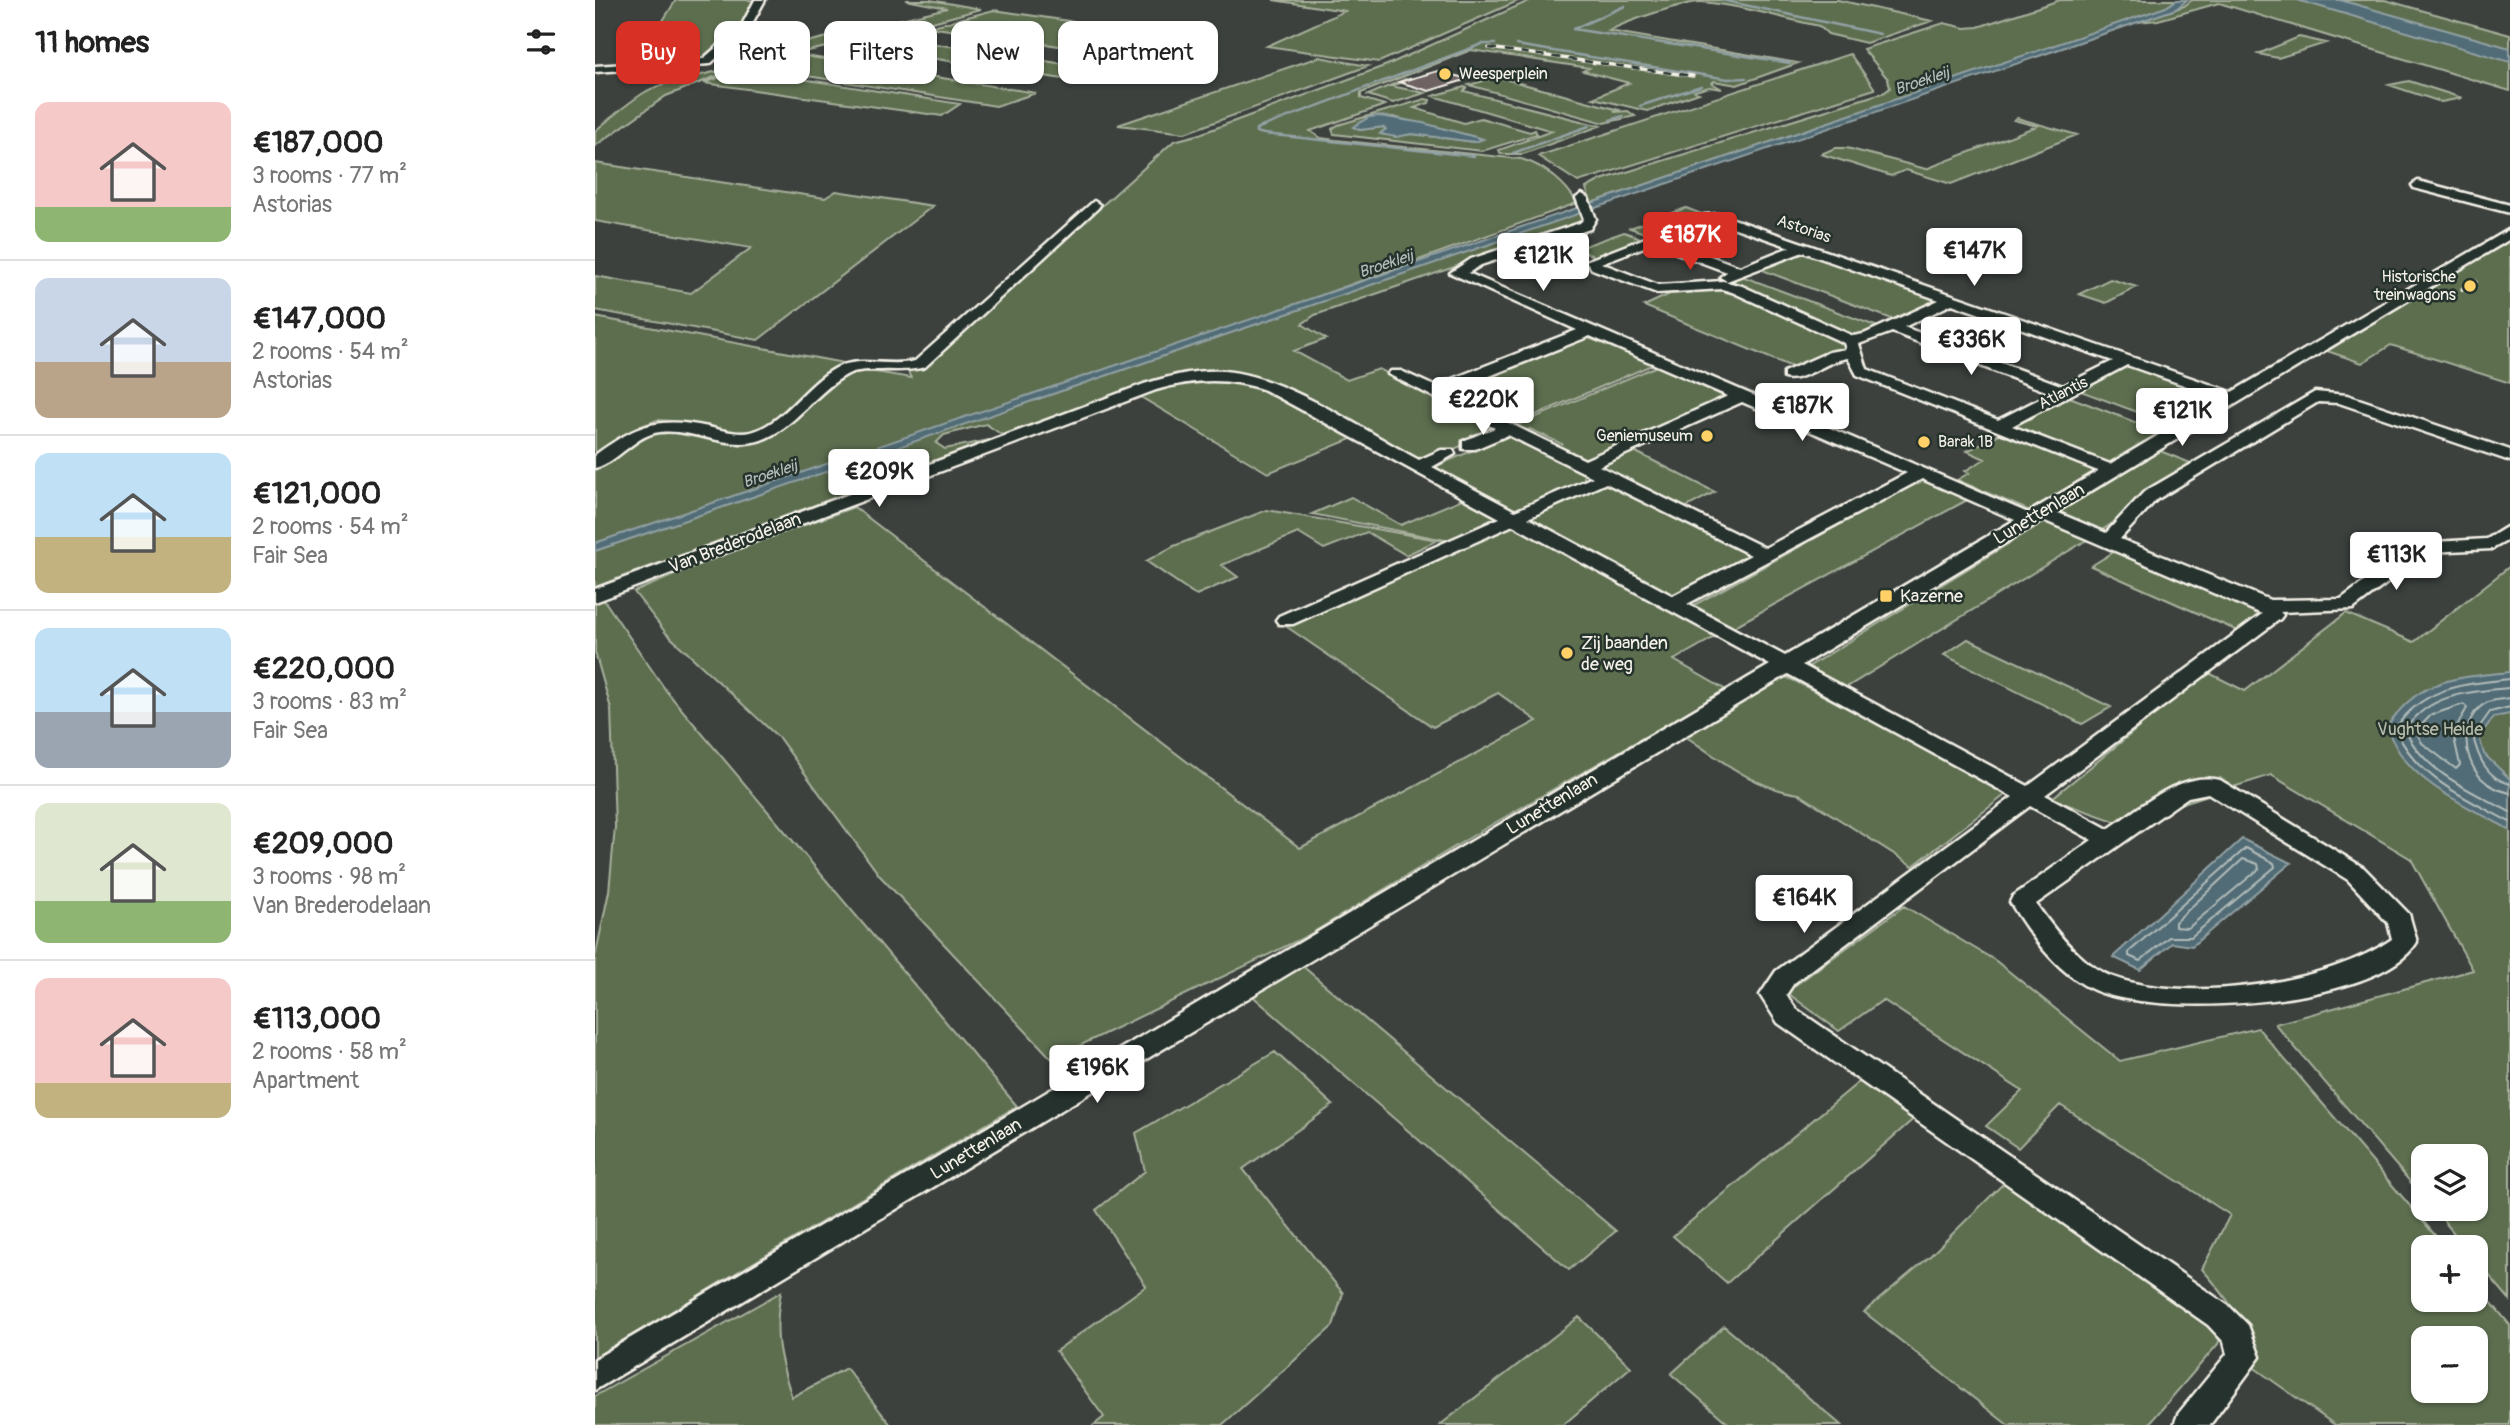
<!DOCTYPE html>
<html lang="en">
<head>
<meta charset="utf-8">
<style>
  body { margin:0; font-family:Pangolin,sans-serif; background:#f6f6f6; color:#222; height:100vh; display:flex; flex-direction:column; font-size:26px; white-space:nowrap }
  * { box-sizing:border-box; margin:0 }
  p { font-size:23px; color:#767676 }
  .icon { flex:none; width:38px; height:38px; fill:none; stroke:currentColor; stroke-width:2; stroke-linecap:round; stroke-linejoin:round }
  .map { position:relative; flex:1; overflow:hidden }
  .side { display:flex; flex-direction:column; background:#fff; width:595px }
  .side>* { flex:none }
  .top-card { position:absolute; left:21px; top:21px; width:665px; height:63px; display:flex; gap:14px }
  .controls { position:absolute; left:1816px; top:1144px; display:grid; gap:14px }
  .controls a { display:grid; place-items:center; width:77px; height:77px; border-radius:14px; background:#fff; box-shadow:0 2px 5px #0004; font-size:35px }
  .price { position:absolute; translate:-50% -60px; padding:0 16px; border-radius:7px; background:#fff; color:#222; font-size:23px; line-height:46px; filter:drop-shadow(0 2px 4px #0008) }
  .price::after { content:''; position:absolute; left:50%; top:42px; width:21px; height:16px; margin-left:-10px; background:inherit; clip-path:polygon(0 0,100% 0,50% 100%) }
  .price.selected { background:#d93025; color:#fff }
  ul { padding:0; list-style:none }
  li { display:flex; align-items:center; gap:21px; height:175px; padding:0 35px }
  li+li { border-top:2px solid #e0e0e0 }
  li span { display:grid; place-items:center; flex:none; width:196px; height:140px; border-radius:14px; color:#555 }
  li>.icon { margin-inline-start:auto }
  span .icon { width:84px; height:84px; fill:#fffc; stroke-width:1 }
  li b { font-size:30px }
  h2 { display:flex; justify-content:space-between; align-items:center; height:84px; padding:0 35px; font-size:30px }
  .pill { padding:0 24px; border-radius:14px; background:#fff; box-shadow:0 2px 5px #0004; font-size:24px; line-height:63px }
  .pill.selected { background:#d93025; color:#fff }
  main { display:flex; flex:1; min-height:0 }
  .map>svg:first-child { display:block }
  .green { fill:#5d6e50; stroke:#a8b09c; stroke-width:2; fill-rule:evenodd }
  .water { fill:#516c76; stroke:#92a1a4; stroke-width:2 }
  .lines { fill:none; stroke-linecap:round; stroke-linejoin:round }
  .shore { stroke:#b3bcba; stroke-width:2 }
  .stream { stroke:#92a1a4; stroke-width:2.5 }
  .building { fill:#6e6264; stroke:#f4f1e8; stroke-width:2 }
  .minor-casing { stroke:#f4f1e8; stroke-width:5 }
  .minor { fill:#26332d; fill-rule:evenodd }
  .rail-far1-casing { stroke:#f4f1e8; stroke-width:3.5 }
  .rail-casing { stroke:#f4f1e8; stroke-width:5 }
  .rail-far1 { stroke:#26332d; stroke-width:2.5; stroke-dasharray:8; stroke-linecap:butt }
  .rail { stroke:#26332d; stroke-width:3.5; stroke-dasharray:10; stroke-linecap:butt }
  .poi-dot { fill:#ffd166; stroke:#26332d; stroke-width:2.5 }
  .labels { text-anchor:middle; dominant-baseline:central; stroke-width:5; stroke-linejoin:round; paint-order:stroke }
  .far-poi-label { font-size:16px; fill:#f4f1e8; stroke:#26332d; text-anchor:start }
  .far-water-label { font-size:16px; font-style:italic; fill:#b3bcba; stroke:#26332d }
  .far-street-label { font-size:16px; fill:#f4f1e8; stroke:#26332d }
  .street-label { font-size:18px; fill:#f4f1e8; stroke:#26332d }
  .poi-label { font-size:18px; fill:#f4f1e8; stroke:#26332d; text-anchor:start }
  .park-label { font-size:18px; fill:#b8bdab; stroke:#26332d }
</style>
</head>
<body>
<main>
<section class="side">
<h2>11 homes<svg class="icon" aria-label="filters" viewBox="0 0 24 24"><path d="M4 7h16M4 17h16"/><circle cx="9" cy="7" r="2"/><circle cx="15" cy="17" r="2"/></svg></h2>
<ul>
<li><span style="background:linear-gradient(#f6c9c9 75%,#8fb573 0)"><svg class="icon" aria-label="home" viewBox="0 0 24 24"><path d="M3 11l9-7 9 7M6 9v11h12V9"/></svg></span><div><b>€187,000</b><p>3 rooms · 77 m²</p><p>Astorias</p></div></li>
<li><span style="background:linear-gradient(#c9d6e8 60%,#b9a48a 0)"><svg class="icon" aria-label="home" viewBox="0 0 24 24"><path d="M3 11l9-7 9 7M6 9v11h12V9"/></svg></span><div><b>€147,000</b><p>2 rooms · 54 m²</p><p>Astorias</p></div></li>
<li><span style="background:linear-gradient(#bfe0f5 60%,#c2b280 0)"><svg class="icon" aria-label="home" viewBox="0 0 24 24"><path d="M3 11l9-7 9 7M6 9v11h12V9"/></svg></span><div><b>€121,000</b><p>2 rooms · 54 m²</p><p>Fair Sea</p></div></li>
<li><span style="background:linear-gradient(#bfe0f5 60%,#9aa5b1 0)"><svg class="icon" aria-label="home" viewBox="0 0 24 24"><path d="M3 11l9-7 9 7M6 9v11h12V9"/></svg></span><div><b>€220,000</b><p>3 rooms · 83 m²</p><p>Fair Sea</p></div></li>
<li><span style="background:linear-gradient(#dfe7d0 70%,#8fb573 0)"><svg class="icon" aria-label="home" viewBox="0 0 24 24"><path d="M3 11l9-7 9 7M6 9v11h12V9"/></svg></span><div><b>€209,000</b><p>3 rooms · 98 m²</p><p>Van Brederodelaan</p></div></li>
<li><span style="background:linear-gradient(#f6c9c9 75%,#c2b280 0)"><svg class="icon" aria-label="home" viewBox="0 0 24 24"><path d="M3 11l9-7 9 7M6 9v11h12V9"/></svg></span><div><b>€113,000</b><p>2 rooms · 58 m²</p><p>Apartment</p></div></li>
</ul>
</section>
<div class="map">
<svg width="1915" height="1425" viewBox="0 0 1915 1425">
  <rect width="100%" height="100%" fill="#3c413e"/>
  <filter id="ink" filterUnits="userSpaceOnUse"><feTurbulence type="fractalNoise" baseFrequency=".0143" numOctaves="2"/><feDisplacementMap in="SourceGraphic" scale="14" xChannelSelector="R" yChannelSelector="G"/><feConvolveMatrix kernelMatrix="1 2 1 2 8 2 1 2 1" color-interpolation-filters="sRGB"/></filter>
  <g filter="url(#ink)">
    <path class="green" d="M81,0H161L146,30L112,60L40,65Z
      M311,0H335L386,9L289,35L151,64L135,63L129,59L155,28L212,42L352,8Z
      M678,0H925L784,62L672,46L750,11Z
      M936,0H1243L1337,21L1271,43L1233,34L1224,26C1186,18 1145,5 1107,2C1091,1 1029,22 1014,31L1203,63L1142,85L1119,81L1117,83L1127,89L1114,87L1100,91L1104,93L1052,111L998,98L1034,83L988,71L994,68L876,50L766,93V98L790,105L715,131L726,138L740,140L926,159C948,165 971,183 982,203L585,346L988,210L990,220L984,224L720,315L707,324L731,339L699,351L752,380L784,369L899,426V432L824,464C750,424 672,369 585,373L407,435L391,424L349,435L341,443L350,449L394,440L0,587V470L50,433L66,426L144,443L166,440L257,368L316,378L313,372L333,362L579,141L602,135L792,65Z
      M1465,0H1582L1570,8L996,203L991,188L1006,180L1290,92L1295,88L1293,79L1268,49L1349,23L1370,28L1383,27Z
      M1597,0H1790L1915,35V91L1624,3L1563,20L1542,22L1589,6Z
      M399,10L609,41L552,59L334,27Z
      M296,37L514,71L480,81L254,45Z
      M1704,37L1731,43L1683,58L1663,54Z
      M1255,54L1280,89L983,182L943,156Z
      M204,55L441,93L401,106L156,67Z
      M724,57L773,66L590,133L523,125Z
      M133,68L135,69L127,74L71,96L0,146V131C16,118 34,101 52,91C78,78 110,76 133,68Z
      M144,70L163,72L365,104L347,116L109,83Z
      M902,77L1024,110L1019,112L1033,111L1040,116L1009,123L874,85Z
      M810,79L813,80L796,86L830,93L798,103L773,95Z
      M1814,81L1867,98L1846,102L1794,85Z
      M869,87L872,88L869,91L1005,126L928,154H906L904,150L957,131L838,96Z
      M830,99L835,100L834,103L819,108L869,123L886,118L935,132L940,130L942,134L887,151L739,134L737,129L743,125ZM798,117L887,139L880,142L817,134L789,135L786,133L791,129L788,127L765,130L773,120Z
      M1422,118L1482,135L1356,184L1311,170L1296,176L1226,154L1240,148H1252L1331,169L1442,126L1419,120Z
      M0,163L230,198L241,191L338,206L163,340L0,310V276L96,293L156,248L0,221Z
      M1091,208L1112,216L1058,236L1035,228Z
      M1029,232L1051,240L1001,257L981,249Z
      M1915,240V383L1796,345L1767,363L1732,351Z
      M1209,250L1348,299L1302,321L1162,268Z
      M1144,275L1286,328L1265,338L1136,285Z
      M1515,279L1542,287L1511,303L1484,294Z
      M1100,289H1132L1238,334L1255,348L1202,369L1049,306L1075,294L1102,292Z
      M0,317L249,363L169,431L137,434L90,422L62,420L45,427L0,460Z
      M991,337L1059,364L915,426L906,422L913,418L866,395L858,398L851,395V390Z
      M1536,365L1627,397L1579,426L1483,390Z
      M1062,366L1133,398L1000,460L984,459L960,448L967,444L935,429L927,432L918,427Z
      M599,377L659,383L761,437L673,473L544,396Z
      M1472,396L1568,433L1513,465L1417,426Z
      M915,434L989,471V481L917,511L837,468Z
      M1404,434H1407L1503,471L1435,511L1362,480L1374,473L1370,471L1390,459L1372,451Z
      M1037,450L1120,492L1088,509L1002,466Z
      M1565,451L1603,466L1507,530L1465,512Z
      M1327,479L1374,499L1138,627L1099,605Z
      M1012,481L1162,554L1079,596L932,518Z
      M756,497L806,525L867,499L901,517L862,538L850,540L717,514Z
      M259,507L705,848L942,721L903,693L838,727L692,627L914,522L1125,634L1079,660L1131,690L884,832L712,936L457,1059L285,876L184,738L71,633L39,592L129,554Z
      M672,510L843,540L811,555L772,532L729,549L703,533L627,565L643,577L601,595L551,561L579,546Z
      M1452,520L1495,538L1247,690L1208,670Z
      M1522,550L1668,614L1643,631L1496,566Z
      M1915,566V1300L1881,1260V1248H1871L1839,1209H1881V1157H1829V1198L1680,1024L1878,970L1816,859L1676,775L1525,823L1456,799L1612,672L1650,691L1751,613L1819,642Z
      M9,600L72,692L422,1106L0,1357V958L14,891L20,827L16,709L0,652V603Z
      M1373,639L1516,707L1487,724L1349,655Z
      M1188,676L1200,681L1414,792L1318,866L1204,794C1160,789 1123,758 1087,734Z
      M1309,906L1401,961L1525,1061L1663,1028L1851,1248H1829V1300H1881V1284L1915,1325V1425H1740L1644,1357C1657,1324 1627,1292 1607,1269L1635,1215L1465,1105L1423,1148L1391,1126L1427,1091L1288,1000L1244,1031L1191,992ZM1829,1339H1881V1391H1829Z
      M705,964L1021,1231L974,1270L654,993Z
      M680,1052L738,1105L648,1169L748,1293L738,1326L627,1425H499L509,1417L461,1351L551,1286L501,1210L550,1171L541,1133Z
      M1271,1076L1323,1115L1132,1283L1078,1236Z
      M1420,1172L1628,1332L1623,1344L1553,1425H1413L1269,1312L1334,1257Z
      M186,1292C178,1333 184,1358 197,1397L251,1368L296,1425H0V1396Z
      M984,1317L1036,1367L968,1425H845Z
      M1129,1326L1246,1425H1135L1076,1374Z"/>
    <path class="water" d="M1582,0H1592L1581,9L0,551V543L1571,7Z
      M1702,0H1745L1915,48V62Z
      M785,116L828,123L888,139L880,142L817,134L801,137L785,134L791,129L788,127L765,130L758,127L774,117Z
      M1915,672V714L1899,717L1884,736L1889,754L1915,779V830C1869,804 1809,781 1792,727C1824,677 1862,678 1915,672Z
      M1647,839L1696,863L1597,946L1577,943L1545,970L1518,957Z"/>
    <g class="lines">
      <path class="shore" d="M1915,679C1869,684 1827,687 1800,729C1822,778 1870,798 1915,822
        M1915,688C1874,692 1834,693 1810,730C1829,772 1876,791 1915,812
        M1915,698C1908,699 1900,700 1893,702C1864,716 1867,758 1886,778C1895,787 1904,790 1915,793
        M1869,704L1872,708L1858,733L1865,765L1861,769L1827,743L1821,731L1836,715Z
        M1915,707L1895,712L1878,736C1883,758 1892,778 1915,784
        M1651,848L1679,863L1680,867L1596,937H1574L1545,961L1534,956V952Z
        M1648,859L1663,864L1664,869L1593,928L1580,927V922Z"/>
      <path class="stream" d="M1126,0L1285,34
        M1030,6L978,29L1195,63
        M921,45L1133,79L1151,78
        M1045,106L1106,86
        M1015,120L1028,116
        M918,153L994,126
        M879,156L669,134L661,132V129L887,44H900"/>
    </g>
    <path class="building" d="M843,71L873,79L834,91L804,82Z"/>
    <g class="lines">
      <g class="minor-casing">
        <path id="minor" d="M160,0H170L154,29L115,64L0,72V66L108,59L147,25Z
          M1823,181L1915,205V213L1819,188L1817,185Z
          M987,194L993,198L1001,219L995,229L886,265L873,273L1433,513L1503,471L1262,375L1253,358C1232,360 1208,383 1189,378V372L1234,352L1251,349L1249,343L1137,292L1127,289L1062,293L997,269L991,261L1109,215L1124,214L1637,392L1915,229V239L1461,512L1511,533L1549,492L1720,392L1752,395L1915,450V461L1744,403L1723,402L1561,500L1525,539L1675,600L1746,599L1822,543L1892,539L1915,525V539L1897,549L1833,552L1758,609L1685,612L1688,615L1685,619L1450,795L1513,829C1544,809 1585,770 1625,780L1769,868L1814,914L1822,942C1784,1007 1562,1018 1499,990C1463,974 1434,934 1415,902L1418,896L1497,840L1435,806L1199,983L1191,995L1201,1009L1635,1307L1653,1325L1665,1357L1615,1425H1579L1583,1414L1632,1354L1629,1342L1613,1325L1183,1023L1165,995L1181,971L1418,797L1193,674L0,1390V1359L1175,665L918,525L698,624H684L681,620L684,616L905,518L670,390C633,377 598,379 561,390L0,602V589L549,384C575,376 602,369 629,371C690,376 770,431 824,460L846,450H858L860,454L837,467L920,511L998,477L913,435L880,449H868V441L900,428L793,374L796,371H806L839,386L982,330L855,273L876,259L985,223L989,219L981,198ZM1116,222H1123L1195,247L1145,267L1069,239ZM1057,244L1132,272L1125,277L1132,281L1208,252L1344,300L1269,334L1258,336L1147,286L1128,281L1063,285L1006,263ZM1357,304L1518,361L1468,386L1309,327ZM1297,332L1456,393L1403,420L1272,369L1264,344ZM995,336L1133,396L990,460L852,393ZM1532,365L1626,398L1515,464L1417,426ZM1147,402L1312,473L1170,548L1004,466ZM1327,479L1420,520L1190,656L1092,604ZM1011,483L1156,555L1078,596L933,518ZM1448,520L1667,614L1433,786L1207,665ZM1613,793L1753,880L1793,923L1797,939C1733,984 1592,1004 1518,977C1487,966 1459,930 1441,904L1593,797Z
          M499,201L505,205L503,208L330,367C307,374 268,365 251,375C220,392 200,428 166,440C132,451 99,428 65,432C39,435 24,462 0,468V455C41,425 63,416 113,427C127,430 142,435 156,432C190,423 210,384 241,368C265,355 294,368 320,361Z"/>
      </g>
      <use href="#minor" class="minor"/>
      <g class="rail-far1-casing">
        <path id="rail-far1" d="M894,48L1098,76"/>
      </g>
      <g class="rail-casing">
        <path id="rail" d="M1868,289L1880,282"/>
      </g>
      <use href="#rail-far1" class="rail-far1"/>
      <use href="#rail" class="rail"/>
    </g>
  </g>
  <g class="poi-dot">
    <circle cx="850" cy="74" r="7"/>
    <circle cx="1875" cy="286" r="7"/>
    <circle cx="1112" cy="436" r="7"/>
    <circle cx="1329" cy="442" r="7"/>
    <rect x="1284" y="589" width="14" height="14" rx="3.5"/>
    <circle cx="972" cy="653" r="7"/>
  </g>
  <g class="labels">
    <g class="far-poi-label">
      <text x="864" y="74">Weesperplein</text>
      <text x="1861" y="277" text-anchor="end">Historische<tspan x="1861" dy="18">treinwagons</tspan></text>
      <text x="1098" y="436" text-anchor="end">Geniemuseum</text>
      <text x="1343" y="442">Barak 1B</text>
    </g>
    <g class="far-water-label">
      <text transform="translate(1327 81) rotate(-19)">Broekleij</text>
      <text transform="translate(791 264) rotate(-19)">Broekleij</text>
      <text transform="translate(175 474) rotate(-19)">Broekleij</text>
    </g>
    <g class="far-street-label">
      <text transform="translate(1209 229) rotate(19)">Astorias</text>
      <text transform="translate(1468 393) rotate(-27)">Atlantis</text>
    </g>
    <g class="street-label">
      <text transform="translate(1444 514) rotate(-31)">Lunettenlaan</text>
      <text transform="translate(140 543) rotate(-21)">Van Brederodelaan</text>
      <text transform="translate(957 804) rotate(-31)">Lunettenlaan</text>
      <text transform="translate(381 1149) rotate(-31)">Lunettenlaan</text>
    </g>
    <g class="poi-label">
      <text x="1305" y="596">Kazerne</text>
      <text x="986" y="643">Zij baanden<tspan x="986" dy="21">de weg</tspan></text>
    </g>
    <g class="park-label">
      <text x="1835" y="729">Vughtse Heide</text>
    </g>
  </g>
</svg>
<div class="controls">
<a><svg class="icon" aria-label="layers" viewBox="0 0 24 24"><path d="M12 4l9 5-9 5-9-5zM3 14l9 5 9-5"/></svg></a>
<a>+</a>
<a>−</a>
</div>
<b class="price selected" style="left:1095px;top:272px">€187K</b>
<b class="price" style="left:1379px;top:288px">€147K</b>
<b class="price" style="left:948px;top:293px">€121K</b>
<b class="price" style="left:1376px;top:377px">€336K</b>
<b class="price" style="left:888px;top:437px">€220K</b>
<b class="price" style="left:1207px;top:443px">€187K</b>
<b class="price" style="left:1587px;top:448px">€121K</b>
<b class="price" style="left:284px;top:509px">€209K</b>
<b class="price" style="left:1801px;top:592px">€113K</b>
<b class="price" style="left:1209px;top:935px">€164K</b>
<b class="price" style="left:502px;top:1105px">€196K</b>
<div class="top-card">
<a class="pill selected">Buy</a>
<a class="pill">Rent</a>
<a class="pill">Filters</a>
<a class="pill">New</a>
<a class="pill">Apartment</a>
</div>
</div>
</main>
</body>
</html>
